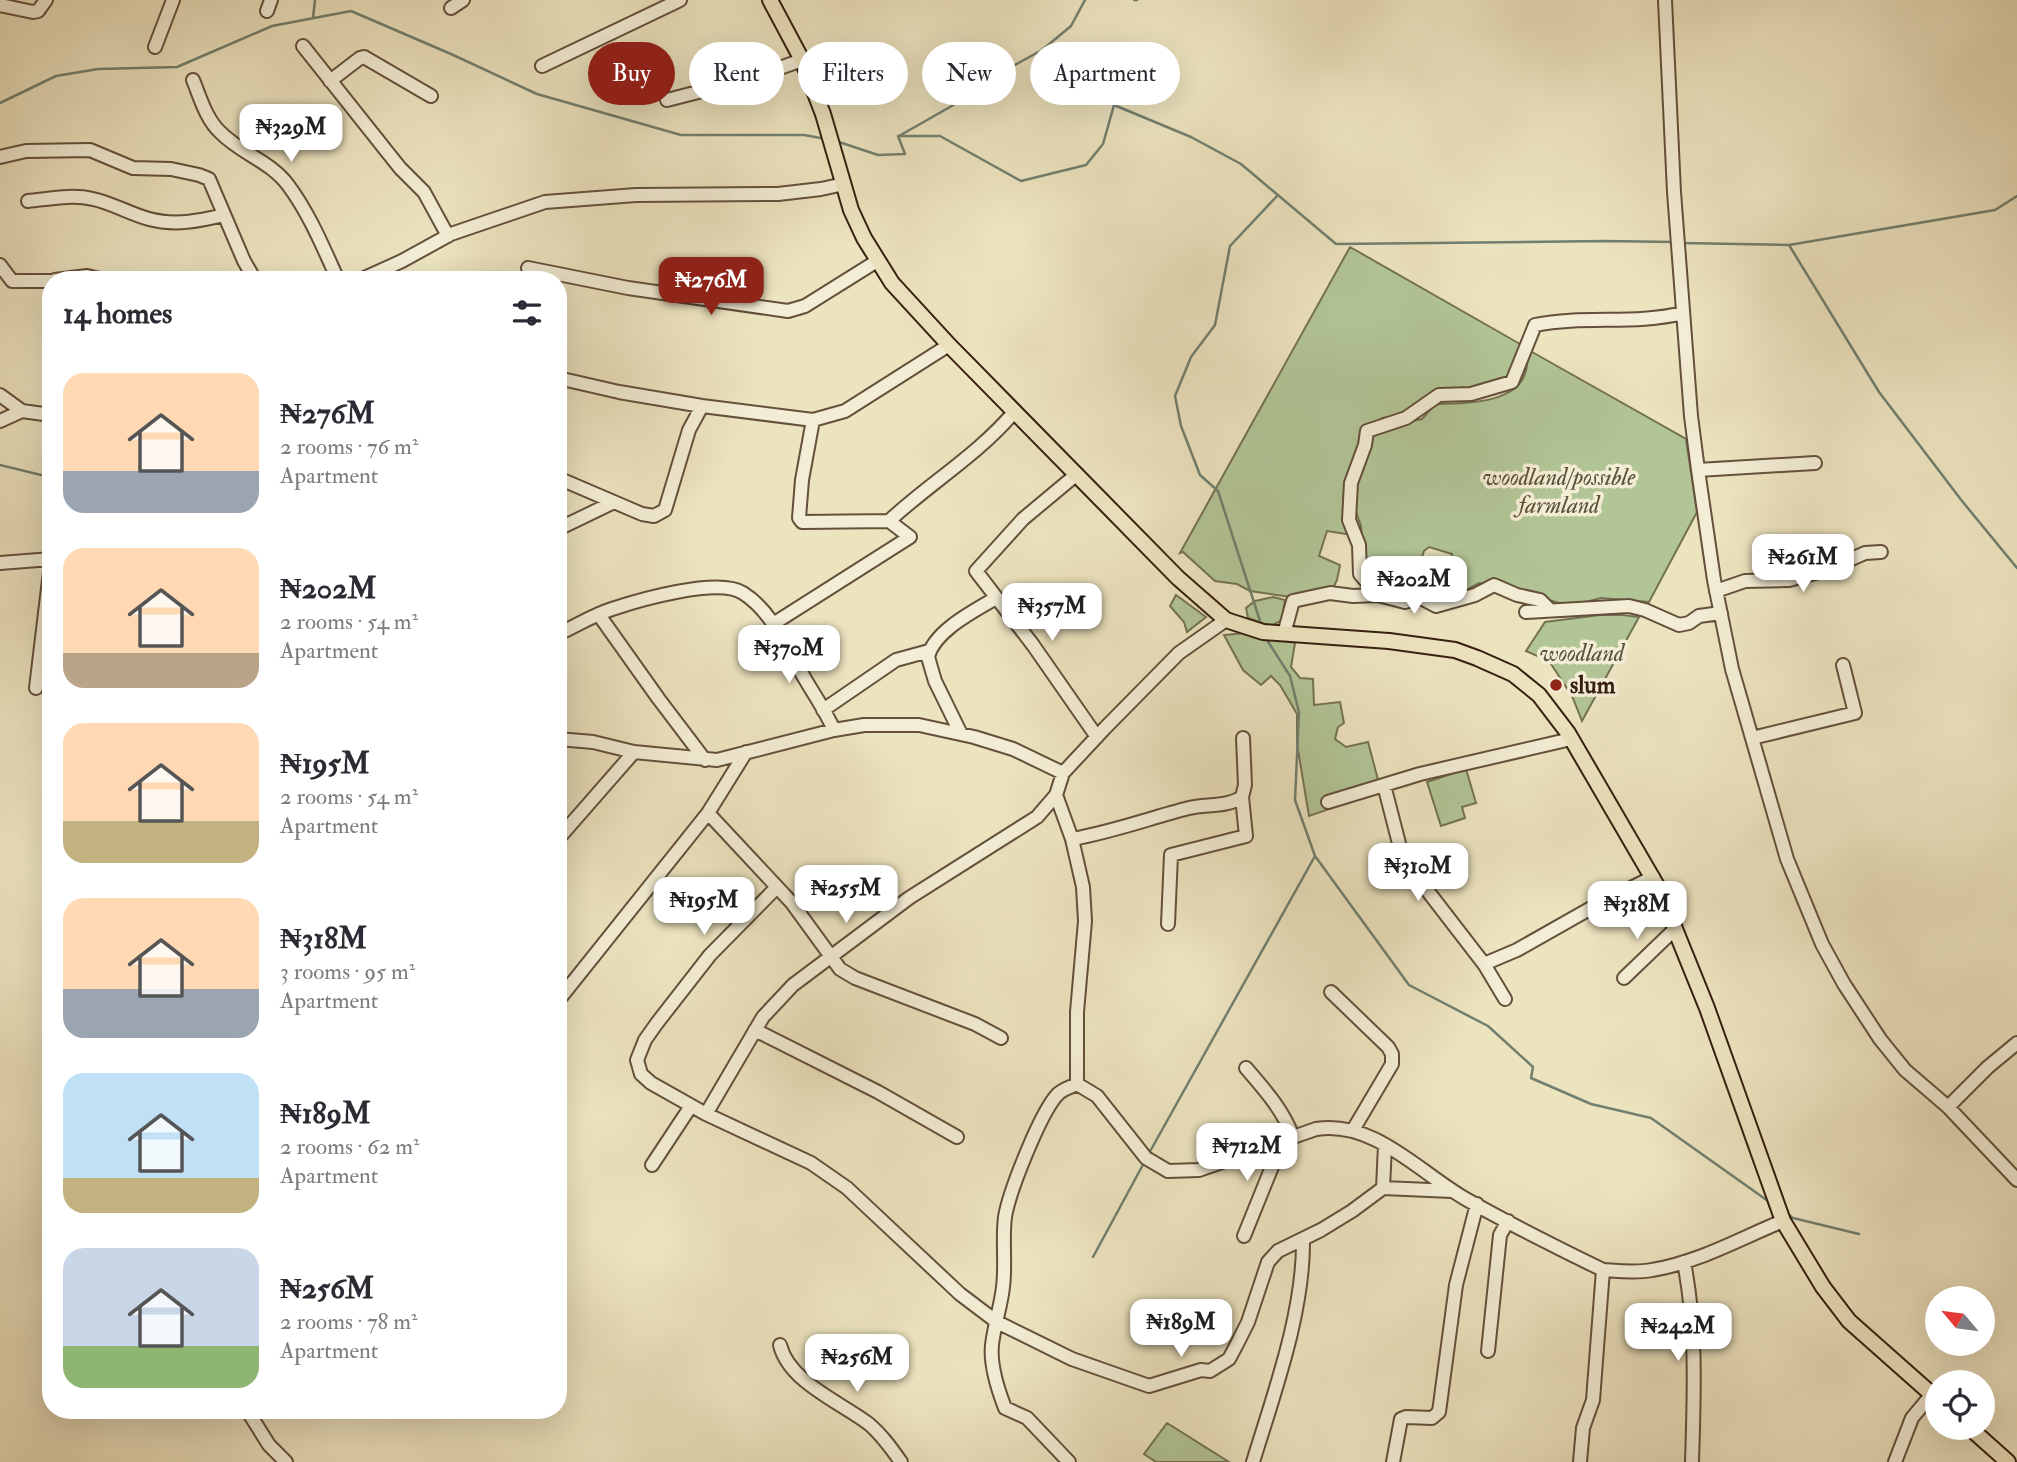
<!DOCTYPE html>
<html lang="en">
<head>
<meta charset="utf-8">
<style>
  body { margin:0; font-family:"IM FELL Double Pica",serif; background:#f2f2f3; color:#2b2b33; height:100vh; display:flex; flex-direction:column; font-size:26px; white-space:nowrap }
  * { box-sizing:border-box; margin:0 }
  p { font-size:23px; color:#7c7c81 }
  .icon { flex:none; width:38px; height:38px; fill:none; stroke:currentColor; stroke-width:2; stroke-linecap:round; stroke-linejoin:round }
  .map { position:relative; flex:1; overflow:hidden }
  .panel { position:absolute; left:42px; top:271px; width:525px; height:1148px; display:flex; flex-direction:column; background:#fff; border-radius:28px; box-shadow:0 7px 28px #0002 }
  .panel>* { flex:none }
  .hud { position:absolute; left:588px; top:42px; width:665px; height:63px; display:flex; gap:14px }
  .needle { width:46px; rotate:299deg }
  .controls { position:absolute; left:1925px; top:1286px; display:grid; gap:14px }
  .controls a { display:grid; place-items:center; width:70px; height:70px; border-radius:50%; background:#fff; box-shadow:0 7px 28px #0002; font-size:35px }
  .price { position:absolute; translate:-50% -60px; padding:0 16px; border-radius:14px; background:#fff; color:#222; font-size:23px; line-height:46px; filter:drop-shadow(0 2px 4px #0008) }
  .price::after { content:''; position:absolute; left:50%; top:42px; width:21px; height:16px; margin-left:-10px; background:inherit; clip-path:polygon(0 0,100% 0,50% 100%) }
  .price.active { background:#8f2418; color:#fff }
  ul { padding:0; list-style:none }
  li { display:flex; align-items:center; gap:21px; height:175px; padding:0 21px }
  li span { display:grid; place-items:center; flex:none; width:196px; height:140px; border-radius:21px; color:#555 }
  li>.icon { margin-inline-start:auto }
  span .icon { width:84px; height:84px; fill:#fffc; stroke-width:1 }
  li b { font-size:30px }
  h2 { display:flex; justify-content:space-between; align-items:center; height:84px; padding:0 21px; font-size:30px }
  .tag { padding:0 24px; border-radius:32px; background:#fff; box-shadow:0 7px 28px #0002; font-size:24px; line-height:63px }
  .tag.active { background:#8f2418; color:#fff }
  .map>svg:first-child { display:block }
  .green { fill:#b2c596; stroke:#747252; stroke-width:2 }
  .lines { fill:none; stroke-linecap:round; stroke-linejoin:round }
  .stream { stroke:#717f6e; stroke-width:2.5 }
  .minor-casing { stroke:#64503b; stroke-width:16 }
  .major-casing { stroke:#361f0f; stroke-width:18 }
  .minor { stroke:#f3edd5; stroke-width:12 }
  .major { stroke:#ece3bf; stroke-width:14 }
  .poi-dot { fill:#8f2418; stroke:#f3edd5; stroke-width:2.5 }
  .labels { text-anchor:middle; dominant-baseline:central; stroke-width:7; stroke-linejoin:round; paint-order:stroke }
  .park-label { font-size:24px; font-style:italic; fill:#5b5138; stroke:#f3edd5 }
  .poi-label { font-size:24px; font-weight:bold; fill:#361f0f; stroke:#f3edd5; text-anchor:start }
</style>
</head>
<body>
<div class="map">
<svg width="2017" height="1462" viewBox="0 0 2017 1462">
  <rect width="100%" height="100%" fill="#ece3bf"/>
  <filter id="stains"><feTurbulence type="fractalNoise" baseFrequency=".00286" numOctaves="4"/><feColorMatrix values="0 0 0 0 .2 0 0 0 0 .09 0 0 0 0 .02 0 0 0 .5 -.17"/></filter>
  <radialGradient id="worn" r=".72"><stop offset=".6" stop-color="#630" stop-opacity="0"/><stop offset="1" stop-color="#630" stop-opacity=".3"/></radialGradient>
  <path class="green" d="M1350,247L1520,344L1522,362L1516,377L1428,400L1410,414L1382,418L1366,433L1345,483L1343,499L1353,521V535L1327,531L1319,556L1340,565L1337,580L1331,592L1291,597L1250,591L1237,584L1215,581L1183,552L1180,553Z
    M1525,348L1686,439L1697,512L1649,602L1601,598L1570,606L1495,585L1479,583L1442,603L1427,596L1440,573L1448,575L1452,554L1429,547L1424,551L1419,567L1430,570L1419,594C1401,597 1379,592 1365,580L1361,526L1350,495L1376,430L1390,424L1422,419L1435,404C1472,404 1539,403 1525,348Z
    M1176,595L1206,617L1187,632L1184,622L1170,606Z
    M1273,597L1285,600L1282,620L1271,626L1248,618L1246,608L1255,601Z
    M1600,615H1622L1639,617L1582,721L1572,696L1549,661L1526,651L1545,622Z
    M1244,633L1295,643L1291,667L1300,678L1313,679L1314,705L1340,702L1344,723L1338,727L1335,739L1346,747L1368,742L1381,791L1309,816L1297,744V714L1280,685L1271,676L1261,685L1243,670L1224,635Z
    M1466,769L1476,803L1462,807L1465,818L1441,826L1427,782Z
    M1167,1423L1229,1462H1156L1144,1454Z"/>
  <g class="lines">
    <path class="stream" d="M1134,0H1137
      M313,18L315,0
      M0,103L56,76L98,69L177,67L272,26L351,11L451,54L537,94L681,135H804L826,139
      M899,136L999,79L1013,66L1042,50L1071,26L1085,0
      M836,141L878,155L905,154L898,136H940L1021,181L1086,165L1103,144L1114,105L1191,137L1241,164L1336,244L1605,241L1674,242
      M1681,243L1789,245L1995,210L2017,196
      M1789,245L1879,392L1962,501L2017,568
      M0,465L41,475
      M1261,624L1218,491L1200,475L1181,426L1175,396L1191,357L1215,325L1230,246L1278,195
      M1265,637L1290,676L1299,712L1295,800L1315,856L1409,985L1488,1026L1533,1067L1531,1078L1591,1104L1651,1118L1768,1201
      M1148,1155L1315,856
      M1785,1212L1793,1218L1859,1234
      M1093,1257L1145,1161"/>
    <g class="minor-casing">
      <path id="minor" d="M1665,0L1674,192L1691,416L1698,470L1714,580L1732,669L1787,859L1822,944L1844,984L1880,1039L1905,1070L1948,1107L2017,1180
        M0,5L33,12L38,11L46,0
        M451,8L463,0
        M267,11L271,0
        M303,46L400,168L424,192L448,236
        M155,47L173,0
        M542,66L680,0
        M193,80C200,97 206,119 220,132C240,153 270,161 288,185C309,213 323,247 338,280
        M330,81L360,58L364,57L431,96
        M667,100L749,79L802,60
        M0,157L26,151L90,150L133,168L171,169L199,175L209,179L244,261L255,280
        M28,201C49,199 72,194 93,199C112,203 130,214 149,219C175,226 199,221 224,215
        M0,265L12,281H51
        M528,268L628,288L788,311L805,306L877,261
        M55,280L87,276L104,280
        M360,280L402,261L451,234L545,202L636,195L778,194L821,189L844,184
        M558,378L619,392L702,406L813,420L845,411L949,345
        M0,395L22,411L51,415
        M0,421L22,411
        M1698,470L1815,463
        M1077,474L1023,519L976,571L1033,645L1097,737
        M558,478L642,514L654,516L665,510L689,430L702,406
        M889,521C930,483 979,454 1015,411
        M558,529L614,502
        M0,563L51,559
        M1716,591L1745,581L1789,580L1829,569L1865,553L1881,552
        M1378,595L1360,574L1359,545L1349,520L1351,483L1365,445L1367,431L1406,418L1439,395L1471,394L1512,382L1535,325C1584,315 1635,325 1683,313
        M1419,597L1429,582L1434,569
        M1526,612L1629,606L1645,610L1679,625L1689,623L1699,616L1721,613
        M599,615L658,698L705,760
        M773,624L910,537L889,521L802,522L799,518L802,480L813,420
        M558,634C576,626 593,615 612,609C639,600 718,577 743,593C772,611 788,650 805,679C815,696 826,712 834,730
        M1284,634L1293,601L1330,593L1353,596L1378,595L1405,602L1419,597L1436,606L1475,595L1494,585L1517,595L1540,600L1550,610
        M36,688L51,563
        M823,710L896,660L929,651
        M961,734L935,681L928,657C934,631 974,611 996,598
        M1752,738L1855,713L1843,665
        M558,739L593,742L634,752L717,760L834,730L864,725H919L974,737L1013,749L1063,773
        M1384,785L1403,859L1484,964L1505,999
        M1056,795L1072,839L1083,887L1085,921L1077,1012V1084C1071,1087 1063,1089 1058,1094C1041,1111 1009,1192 1005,1217C1002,1240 1006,1264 1003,1287C1001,1306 994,1326 992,1345C990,1364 998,1390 1005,1408L1027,1418L1069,1462
        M1328,802L1420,774L1571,739
        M708,813L792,903L840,969L855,978L975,1024L1001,1038
        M558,839L634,752
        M1072,839C1112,832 1150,818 1189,808C1206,804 1228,807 1242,797L1245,785L1243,738
        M776,888L710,955L657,1023L645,1040L637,1060L641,1074L651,1083L706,1114L811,1163L847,1188L960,1294L997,1322L1072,1359L1149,1386L1201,1370L1210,1371L1229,1359L1237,1344L1248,1322L1268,1262L1278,1251L1321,1230L1352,1211L1383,1188L1452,1191
        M1168,924L1171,855L1246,836L1242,797
        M1484,964L1517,950L1593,907L1653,877
        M1624,978L1675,929
        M1331,992L1388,1047L1392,1054V1064L1353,1130
        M561,997L708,813L746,752
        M755,1030L878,1092L957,1137
        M1246,1068C1265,1090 1283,1110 1293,1137
        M1077,1084L1097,1096L1146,1158L1168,1171L1199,1170L1316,1129C1373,1120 1418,1171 1464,1198C1509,1224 1556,1247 1603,1270C1619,1271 1636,1273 1652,1270C1697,1263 1741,1238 1783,1221
        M1948,1107L1988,1067L2017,1043
        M706,1114L763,1017L793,985L909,898L1037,817L1056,795L1063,773L1105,728L1179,653L1226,620
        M652,1165L691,1106
        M1383,1188L1385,1145
        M1244,1236L1282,1142
        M1684,1262C1697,1329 1694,1395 1692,1462
        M780,1345C789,1382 840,1402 869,1424C882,1435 891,1448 901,1462
        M1488,1351L1500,1235L1508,1221
        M247,1410L269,1445L286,1462
        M1253,1462C1274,1393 1304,1312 1303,1239
        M1393,1462L1401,1419L1406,1417L1432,1418L1439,1412L1456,1285L1477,1204
        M1580,1462L1583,1428L1593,1400L1603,1270
        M1895,1462L1912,1418L1932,1394"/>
    </g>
    <g class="major-casing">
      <path id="major" d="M770,0L802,60L811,83L823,114L851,210L864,238L892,283L949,345L1178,578L1226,620L1263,632L1389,641L1455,650L1477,658L1513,674L1539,695L1568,733L1667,903L1675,929L1707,1008L1783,1221L1823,1287L1849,1321L1937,1399
        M1970,1428L2008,1462"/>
    </g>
    <use href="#minor" class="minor"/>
    <use href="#major" class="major"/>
  </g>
  <circle class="poi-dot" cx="1556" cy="685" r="7"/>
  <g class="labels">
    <g class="park-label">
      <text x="1559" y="477">woodland/possible<tspan x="1559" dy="28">farmland</tspan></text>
      <text x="1582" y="653">woodland</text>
    </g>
    <g class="poi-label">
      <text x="1570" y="685">slum</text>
    </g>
  </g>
  <rect width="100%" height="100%" filter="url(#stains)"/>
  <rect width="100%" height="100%" fill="url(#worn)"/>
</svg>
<div class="controls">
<a><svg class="needle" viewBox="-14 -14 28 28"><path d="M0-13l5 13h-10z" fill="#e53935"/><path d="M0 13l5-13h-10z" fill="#7c7c81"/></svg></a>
<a><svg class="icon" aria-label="locate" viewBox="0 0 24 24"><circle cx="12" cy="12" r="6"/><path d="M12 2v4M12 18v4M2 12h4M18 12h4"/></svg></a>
</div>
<b class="price" style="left:291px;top:164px">₦329M</b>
<b class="price active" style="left:711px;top:317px">₦276M</b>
<b class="price" style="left:1803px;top:594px">₦261M</b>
<b class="price" style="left:1414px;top:616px">₦202M</b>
<b class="price" style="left:1052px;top:643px">₦357M</b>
<b class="price" style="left:789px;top:685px">₦370M</b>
<b class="price" style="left:1418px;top:903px">₦310M</b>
<b class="price" style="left:846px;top:925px">₦255M</b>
<b class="price" style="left:704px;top:937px">₦195M</b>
<b class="price" style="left:1637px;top:941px">₦318M</b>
<b class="price" style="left:1247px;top:1183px">₦712M</b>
<b class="price" style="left:1181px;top:1359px">₦189M</b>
<b class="price" style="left:1678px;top:1363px">₦242M</b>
<b class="price" style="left:857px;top:1394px">₦256M</b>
<div class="hud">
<a class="tag active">Buy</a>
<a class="tag">Rent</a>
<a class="tag">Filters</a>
<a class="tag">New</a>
<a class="tag">Apartment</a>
</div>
<section class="panel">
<h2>14 homes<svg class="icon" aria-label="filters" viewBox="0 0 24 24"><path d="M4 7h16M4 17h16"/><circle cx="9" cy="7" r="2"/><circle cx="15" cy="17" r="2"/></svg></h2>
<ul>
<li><span style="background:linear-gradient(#ffd9b3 70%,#9aa5b1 0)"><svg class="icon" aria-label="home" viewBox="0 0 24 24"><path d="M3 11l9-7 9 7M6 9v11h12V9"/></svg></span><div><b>₦276M</b><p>2 rooms · 76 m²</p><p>Apartment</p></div></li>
<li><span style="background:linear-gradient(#ffd9b3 75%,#b9a48a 0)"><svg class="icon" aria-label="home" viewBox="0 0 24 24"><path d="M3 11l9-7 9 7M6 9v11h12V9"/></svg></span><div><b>₦202M</b><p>2 rooms · 54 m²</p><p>Apartment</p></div></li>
<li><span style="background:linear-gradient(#ffd9b3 70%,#c2b280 0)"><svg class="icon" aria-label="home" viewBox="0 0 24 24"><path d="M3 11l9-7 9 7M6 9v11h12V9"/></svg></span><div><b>₦195M</b><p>2 rooms · 54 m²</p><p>Apartment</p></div></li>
<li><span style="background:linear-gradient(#ffd9b3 65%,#9aa5b1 0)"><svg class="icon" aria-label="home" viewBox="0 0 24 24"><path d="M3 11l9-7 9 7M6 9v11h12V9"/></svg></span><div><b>₦318M</b><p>3 rooms · 95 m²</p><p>Apartment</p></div></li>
<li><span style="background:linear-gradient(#bfe0f5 75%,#c2b280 0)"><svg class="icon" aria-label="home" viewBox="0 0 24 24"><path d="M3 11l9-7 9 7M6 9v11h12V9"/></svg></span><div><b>₦189M</b><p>2 rooms · 62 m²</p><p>Apartment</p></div></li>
<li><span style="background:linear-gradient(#c9d6e8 70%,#8fb573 0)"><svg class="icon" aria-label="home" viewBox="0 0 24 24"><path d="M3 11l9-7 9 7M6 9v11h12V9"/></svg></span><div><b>₦256M</b><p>2 rooms · 78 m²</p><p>Apartment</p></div></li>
</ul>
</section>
</div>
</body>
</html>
